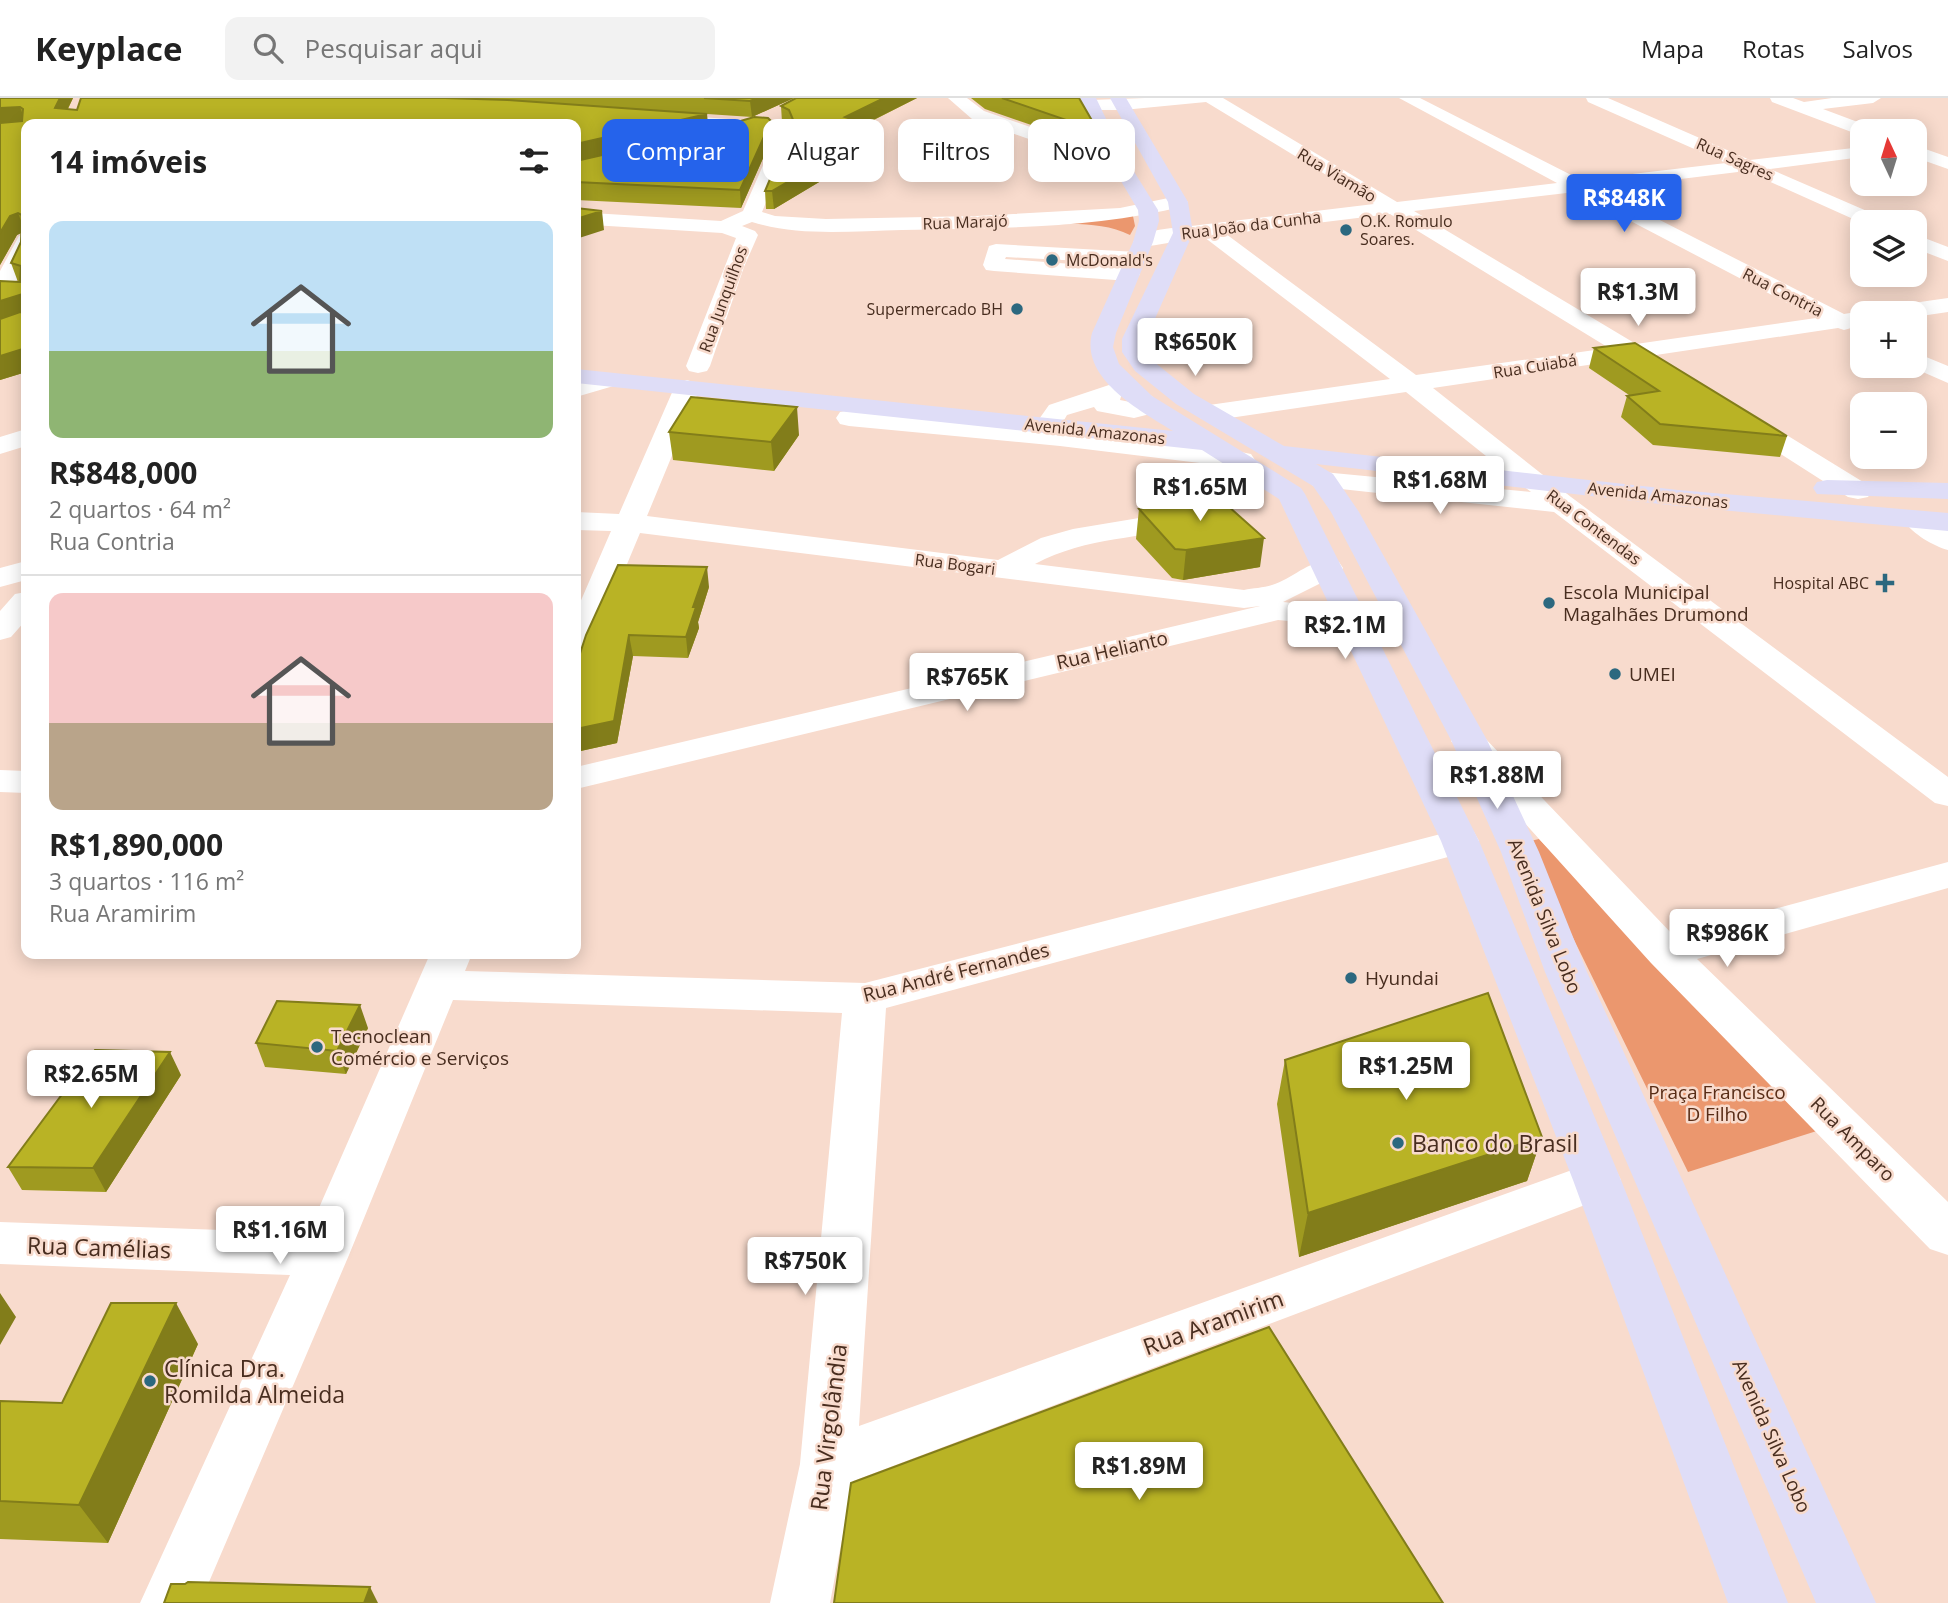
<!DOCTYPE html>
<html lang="pt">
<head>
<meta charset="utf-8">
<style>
  body { margin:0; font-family:"Open Sans",sans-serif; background:#f2f2f2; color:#222; height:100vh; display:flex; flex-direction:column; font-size:26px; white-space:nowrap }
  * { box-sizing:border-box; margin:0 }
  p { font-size:23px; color:#767676 }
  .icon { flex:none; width:38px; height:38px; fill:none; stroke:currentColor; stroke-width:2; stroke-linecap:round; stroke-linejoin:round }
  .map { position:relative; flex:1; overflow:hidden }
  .side { position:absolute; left:21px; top:21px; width:560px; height:840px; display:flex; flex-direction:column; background:#fff; border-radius:14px; box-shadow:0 4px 18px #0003 }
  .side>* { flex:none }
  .top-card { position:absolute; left:602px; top:21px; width:665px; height:63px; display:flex; gap:14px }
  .needle { width:46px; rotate:356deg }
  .buttons { position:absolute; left:1850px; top:21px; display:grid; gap:14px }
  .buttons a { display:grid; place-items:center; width:77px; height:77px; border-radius:14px; background:#fff; box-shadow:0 4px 18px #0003; font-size:35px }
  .price { position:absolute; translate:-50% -60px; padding:0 16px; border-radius:7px; background:#fff; color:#222; font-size:23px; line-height:46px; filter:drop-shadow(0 2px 4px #0008) }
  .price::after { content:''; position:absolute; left:50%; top:42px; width:21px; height:16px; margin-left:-10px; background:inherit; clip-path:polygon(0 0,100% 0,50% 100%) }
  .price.active { background:#2563eb; color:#fff }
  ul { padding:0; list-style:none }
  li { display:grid; align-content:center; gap:14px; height:371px; padding:0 28px }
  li+li { border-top:2px solid #e0e0e0 }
  li span { display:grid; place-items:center; height:217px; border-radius:14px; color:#555 }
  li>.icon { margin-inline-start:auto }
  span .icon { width:126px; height:126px; fill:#fffc; stroke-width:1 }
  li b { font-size:30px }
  h2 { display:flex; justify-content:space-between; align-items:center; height:84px; padding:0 28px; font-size:30px }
  .tag { padding:0 24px; border-radius:14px; background:#fff; box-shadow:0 4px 18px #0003; font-size:24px; line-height:63px }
  .tag.active { background:#2563eb; color:#fff }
  header { display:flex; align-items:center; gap:42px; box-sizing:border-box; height:98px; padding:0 35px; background:#fff; border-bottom:2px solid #e0e0e0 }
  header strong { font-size:33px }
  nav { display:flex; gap:38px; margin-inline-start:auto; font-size:24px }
  .search { width:490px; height:63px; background:#f2f2f2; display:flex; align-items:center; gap:18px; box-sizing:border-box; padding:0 24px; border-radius:14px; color:#767676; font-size:26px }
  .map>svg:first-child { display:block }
  .green { fill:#eb976e }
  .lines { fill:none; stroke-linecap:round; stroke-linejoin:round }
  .minor { fill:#fff; fill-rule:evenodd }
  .major { fill:#dfddf7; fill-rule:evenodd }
  .wall { fill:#9f9a20 }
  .shaded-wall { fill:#827d1a }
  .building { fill:#b9b325; stroke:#827d1a; stroke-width:2 }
  .poi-dot { fill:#2c687f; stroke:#f8dbcd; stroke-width:2.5 }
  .labels { text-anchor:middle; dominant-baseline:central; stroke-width:5; stroke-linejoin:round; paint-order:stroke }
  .far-street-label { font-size:16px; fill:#482d1f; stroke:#f8dbcd }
  .far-poi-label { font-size:16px; fill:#482d1f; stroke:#f8dbcd; text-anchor:start }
  .poi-label { font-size:19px; fill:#482d1f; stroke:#f8dbcd; text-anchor:start }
  .street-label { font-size:19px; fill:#482d1f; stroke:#f8dbcd }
  .park-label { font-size:19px; fill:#582c16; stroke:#f8dbcd }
  .near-poi-label { font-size:23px; fill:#482d1f; stroke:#f8dbcd; text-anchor:start }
  .near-street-label { font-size:23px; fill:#482d1f; stroke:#f8dbcd }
</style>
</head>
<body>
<header>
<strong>Keyplace</strong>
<div class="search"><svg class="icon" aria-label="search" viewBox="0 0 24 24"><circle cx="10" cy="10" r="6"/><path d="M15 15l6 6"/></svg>Pesquisar aqui</div>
<nav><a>Mapa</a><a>Rotas</a><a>Salvos</a></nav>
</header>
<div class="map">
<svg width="1948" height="1505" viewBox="0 0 1948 1505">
  <rect width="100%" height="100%" fill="#f8dbcd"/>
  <path class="green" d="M1133,118L1135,128L1130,137C1097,121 1056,127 1020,128Z
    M1539,741L1823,1031L1688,1074L1526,744Z"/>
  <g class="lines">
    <path class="minor" d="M948,0H967L984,13L1128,63L1130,67L1128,71H1114L972,21Z
      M1145,0H1223L1397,104L1557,85L1399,0H1420L1581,82L1726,65L1588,4L1586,0H1608L1750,62L1862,49V59L1770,71L1883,120L1886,124L1862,125L1746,73L1599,91L1844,216L1862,213L1870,215H1862V227L1844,232L1838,230L1656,257L1677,273L1674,278C1656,283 1643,270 1628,261L1433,290L1571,399L1948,679V708L1935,705L1554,414L1313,388L1309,382L1313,376L1323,374L1531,394L1406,294L1209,323L1200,320L1196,315L1200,310L1209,307L1390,281L1204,139C1189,140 1145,151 1136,148L1133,144C1143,131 1167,131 1183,129L1374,106L1206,4L1123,12H1091L1083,7L1091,2ZM1575,94L1816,220L1636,246L1414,113ZM1390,116L1609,250L1416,277L1226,136Z
      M1770,0H1793L1804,4L1832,0H1881L1873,5L1823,11L1871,29L1874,33H1862V38L1772,4Z
      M654,16L775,24L788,30L793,40L762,114L775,118L826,121L977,118L1120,110L1178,98L1188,104L1185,108C1093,131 996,130 902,132C853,133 799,139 752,124L742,128L755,133L758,137L744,169L710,268L707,273L698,275L689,273L686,268L736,140L722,135L576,126V114L721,123L743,113L775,40L770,34L648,25L645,21L648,17Z
      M1914,47L1948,59V71L1914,59Z
      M26,136V163L9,198L0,199V173L19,138Z
      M1914,136L1948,149V163L1914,150Z
      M996,146L1137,154L1145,155L1148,160L1145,165L1137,166L1006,159L1005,161L1137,171L1140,176L1137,181L1129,183L994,173L986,172L983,167L989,148Z
      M1948,200V214L1914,219V215H1881L1884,210L1892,208Z
      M1914,254L1948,268V285L1909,268H1914Z
      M608,275L617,277L620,282L617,287L576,299V284Z
      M687,282L696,285L700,290L647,418L998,462L1041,440L1073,431L1187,412L1197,415L1201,421L1197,427C1141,441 1088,438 1035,466L1244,492C1253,490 1263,490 1272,487C1295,480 1313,457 1339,464L1343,470L1339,476L1283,504C1308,506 1362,512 1377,534L1372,541L1361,544L1310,525L1278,522L576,691V669L1260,508L1244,510L640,435L592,550L588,557L576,560V514L611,433L576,432V414L619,416L674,290L678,285Z
      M1109,287L1118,290L1122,295L1120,302L1130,304L1134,298L1143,295L1152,298L1158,310L1154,315L1134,320L1097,313L1094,309L1067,317L1063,324L1069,333L1241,354L1251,356L1255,362L1251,368L1241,370L1060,348L849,328L840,326L836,320L840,314L849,312L1041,330L1037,324L1049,307Z
      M1740,311L1749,314L1868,387L1872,393L1868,399L1858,401L1848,399L1731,324L1727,319L1731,314Z
      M26,331V348L0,356V339Z
      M1918,414L1928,417L1948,430V452C1933,448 1913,436 1904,423L1908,417Z
      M26,463V482L0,489V470Z
      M26,494V522L11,539L0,542V513L15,496Z
      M1469,632L1481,636L1674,838L1948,764V790L1697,861L1948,1104V1157L1930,1151L1651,865L1457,650L1451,643L1457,636Z
      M0,672L26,673V695L0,694Z
      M1460,731L1474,734L1479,743L1474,752L886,910L859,1328L1597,1063L1614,1068L1621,1082L1614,1096L853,1383L830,1505H770L800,1366L842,915L453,902L349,1157L200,1505H140L290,1177L0,1166V1124L308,1135L430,856H472L465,873L865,885Z"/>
    <path class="major" d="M1080,0H1096L1123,56L1158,112L1159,123L1153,144L1116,235L1113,249L1119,266L1152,298L1301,390L1305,396L1479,743L1621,1082L1788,1505H1728L1573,1082L1441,743L1279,401L1202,352L576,285V271L1173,333C1141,313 1080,281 1092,235L1133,144L1139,123L1138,112L1105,56Z
      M1110,0H1126L1188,104L1193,135L1146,241V254L1153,263L1194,296L1284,348L1678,392L1948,415V433L1678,408L1316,366L1333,376L1359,414L1487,642L1539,754L1587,874L1876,1505H1816L1545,874L1501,754L1451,642L1331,414L1313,388L1176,306L1135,273L1122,254V241L1173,135L1168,104Z
      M1827,382L1948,385V401L1817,396L1813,390L1817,384Z"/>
  </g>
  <path class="wall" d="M0,0H73L68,11L77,12L81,0H794L752,19L707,16L708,32L771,23L772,40L741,110L576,102V26H26V274L0,282V183L18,184L11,165L21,144V135L17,137L0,167Z
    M796,0H917L866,26L880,30L881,47L774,111H766L765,93L791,31L790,29L782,24L781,8Z
    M971,0H1079L1098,33V50L985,11Z
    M1594,250L1787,338L1780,359L1653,347L1621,319L1627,298L1629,297L1589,270Z
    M669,334L799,337L774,373L673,362Z
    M1139,411L1260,469L1183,482L1172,480L1136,441Z
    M709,489L698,524L699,530L688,560L633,558L617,645L576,654V568Z
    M368,930L346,976L265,969L256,945Z
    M1285,962L1542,1039L1527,1083L1299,1159L1277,1006Z
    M181,977L106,1094L22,1092L8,1069Z
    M198,1246L108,1445L0,1441V1303L62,1305Z"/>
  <path class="shaded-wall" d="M60,0H73L60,26L55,10Z
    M757,0H794L752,19L750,3Z
    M884,0H917L845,36V19Z
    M20,9L26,25L0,27V10Z
    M707,16L708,32L576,63V46Z
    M771,23L772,40L741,110L740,92Z
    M880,30L881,47L774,111L772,93Z
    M602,113L604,132L576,141V121Z
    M18,115L25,133L17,137L0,167V135L10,118Z
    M26,195V217L0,226V203Z
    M26,250V274L0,282V258Z
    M797,309L799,337L774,373L771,344Z
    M1264,440L1260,469L1183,482L1186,452Z
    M707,469L709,489L698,524L699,530L688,560L686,539L693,509Z
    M629,537L633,558L617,645L576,654V631Z
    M360,907L368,930L346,976L337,953Z
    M170,954L181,977L106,1094L93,1070Z
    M1542,1039L1527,1083L1299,1159L1308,1115Z
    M0,1195L16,1219L0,1247Z
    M176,1205L198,1246L108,1445L79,1407Z
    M370,1489L378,1505H364Z"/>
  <path class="building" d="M0,0H60L55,10L77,12L81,0H445L508,2L707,16L576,46V26H26V195L0,203V183L20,184L21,168L11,165L21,144L22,117L18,115L10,118L0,135V25L22,23L23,11L20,9L0,10Z
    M704,0H757L750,3Z
    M796,0H884L845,19L880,30L772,93H765L794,24L789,12L781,8Z
    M1002,0H1079L1098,33Z
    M754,19L768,20L771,23L740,92L576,84V63L703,34Z
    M576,110L602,113L576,121Z
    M20,214L26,215V250L0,258V221Z
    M1635,245L1787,338L1660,326L1627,298L1659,293L1594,250Z
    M691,299L797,309L771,344L669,334Z
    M1210,392L1264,440L1186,452L1175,451L1139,411L1200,400Z
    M618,467L707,469L693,509H696L686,539L629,537L614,623L576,631V568L586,537Z
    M1488,895L1542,1039L1308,1115L1285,962Z
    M277,903L360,907L337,953L256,945Z
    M95,952L170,954L93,1070L8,1069Z
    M111,1205H176L79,1407L0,1403V1303L62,1305Z
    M1269,1229L1443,1505H834L851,1385Z
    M188,1484L370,1489L364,1505H164L171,1486H185Z"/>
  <g class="poi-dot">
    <circle cx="1346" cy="132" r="7"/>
    <circle cx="1052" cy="162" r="7"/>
    <circle cx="1017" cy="211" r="7"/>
    <path d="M1881.5 474.5h7v7h7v7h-7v7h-7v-7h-7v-7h7z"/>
    <circle cx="1549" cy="505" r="7"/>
    <circle cx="1615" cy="576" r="7"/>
    <circle cx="1351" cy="880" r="7"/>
    <circle cx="317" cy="949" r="7"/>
    <circle cx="1398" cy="1045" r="7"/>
    <circle cx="150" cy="1283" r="7"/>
  </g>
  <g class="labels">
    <g class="far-street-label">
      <text transform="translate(1735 61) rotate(24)">Rua Sagres</text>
      <text transform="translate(1337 77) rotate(31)">Rua Viamão</text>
      <text transform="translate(965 124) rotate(-2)">Rua Marajó</text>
      <text transform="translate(1251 127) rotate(-7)">Rua João da Cunha</text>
      <text transform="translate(1783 194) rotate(27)">Rua Contria</text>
      <text transform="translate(723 201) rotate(-70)">Rua Junquilhos</text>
      <text transform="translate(1535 268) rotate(-9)">Rua Cuiabá</text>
      <text transform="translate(1095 333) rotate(6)">Avenida Amazonas</text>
      <text transform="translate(1658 397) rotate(6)">Avenida Amazonas</text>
      <text transform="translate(1594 429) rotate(37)">Rua Contendas</text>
      <text transform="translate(955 466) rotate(7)">Rua Bogari</text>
    </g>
    <g class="far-poi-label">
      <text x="1360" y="123">O.K. Romulo<tspan x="1360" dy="18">Soares.</tspan></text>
      <text x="1066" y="162">McDonald's</text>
      <text x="1003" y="211" text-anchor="end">Supermercado BH</text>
      <text x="1869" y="485" text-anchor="end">Hospital ABC</text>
    </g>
    <g class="poi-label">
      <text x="1563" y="494">Escola Municipal<tspan x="1563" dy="22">Magalhães Drumond</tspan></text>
      <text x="1629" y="576">UMEI</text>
      <text x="1365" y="880">Hyundai</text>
      <text x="331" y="938">Tecnoclean<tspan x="331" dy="22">Comércio e Serviços</tspan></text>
    </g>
    <g class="street-label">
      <text transform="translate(1112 552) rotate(-13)">Rua Helianto</text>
      <text transform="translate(1545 818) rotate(68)">Avenida Silva Lobo</text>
      <text transform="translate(956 874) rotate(-14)">Rua André Fernandes</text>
      <text transform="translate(1853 1041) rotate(45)">Rua Amparo</text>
      <text transform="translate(1772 1338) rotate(66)">Avenida Silva Lobo</text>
    </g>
    <g class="park-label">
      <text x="1717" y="994">Praça Francisco<tspan x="1717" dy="22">D Filho</tspan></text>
    </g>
    <g class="near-poi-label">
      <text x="1412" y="1045">Banco do Brasil</text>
      <text x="164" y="1270">Clínica Dra.<tspan x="164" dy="26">Romilda Almeida</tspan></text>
    </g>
    <g class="near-street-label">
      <text transform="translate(99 1149) rotate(2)">Rua Camélias</text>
      <text transform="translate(1213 1224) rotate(-20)">Rua Aramirim</text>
      <text transform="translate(828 1329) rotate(-83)">Rua Virgolândia</text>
    </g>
  </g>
</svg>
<div class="buttons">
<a><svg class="needle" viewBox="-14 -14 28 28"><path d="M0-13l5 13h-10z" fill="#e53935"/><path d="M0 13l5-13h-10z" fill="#767676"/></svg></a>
<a><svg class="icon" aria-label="layers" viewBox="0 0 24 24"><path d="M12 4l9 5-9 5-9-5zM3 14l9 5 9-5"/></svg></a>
<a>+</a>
<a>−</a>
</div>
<b class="price active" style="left:1624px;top:136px">R$848K</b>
<b class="price" style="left:1638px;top:230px">R$1.3M</b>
<b class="price" style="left:1195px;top:280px">R$650K</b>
<b class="price" style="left:1440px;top:418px">R$1.68M</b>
<b class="price" style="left:1200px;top:425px">R$1.65M</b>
<b class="price" style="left:1345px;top:563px">R$2.1M</b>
<b class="price" style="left:967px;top:615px">R$765K</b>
<b class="price" style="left:1497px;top:713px">R$1.88M</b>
<b class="price" style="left:1727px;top:871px">R$986K</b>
<b class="price" style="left:1406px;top:1004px">R$1.25M</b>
<b class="price" style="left:91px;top:1012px">R$2.65M</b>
<b class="price" style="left:280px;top:1168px">R$1.16M</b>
<b class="price" style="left:805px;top:1199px">R$750K</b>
<b class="price" style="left:1139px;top:1404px">R$1.89M</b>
<div class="top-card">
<a class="tag active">Comprar</a>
<a class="tag">Alugar</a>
<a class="tag">Filtros</a>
<a class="tag">Novo</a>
</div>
<section class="side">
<h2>14 imóveis<svg class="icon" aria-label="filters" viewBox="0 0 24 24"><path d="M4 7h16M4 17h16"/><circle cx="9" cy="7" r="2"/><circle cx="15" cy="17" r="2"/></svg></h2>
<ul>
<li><span style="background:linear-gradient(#bfe0f5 60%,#8fb573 0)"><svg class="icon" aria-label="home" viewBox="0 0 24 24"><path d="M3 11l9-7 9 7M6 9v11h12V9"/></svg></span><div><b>R$848,000</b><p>2 quartos · 64 m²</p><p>Rua Contria</p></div></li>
<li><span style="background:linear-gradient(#f6c9c9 60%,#b9a48a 0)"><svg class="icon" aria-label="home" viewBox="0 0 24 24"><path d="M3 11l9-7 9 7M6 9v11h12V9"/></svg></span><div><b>R$1,890,000</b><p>3 quartos · 116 m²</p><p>Rua Aramirim</p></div></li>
</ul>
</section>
</div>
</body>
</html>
